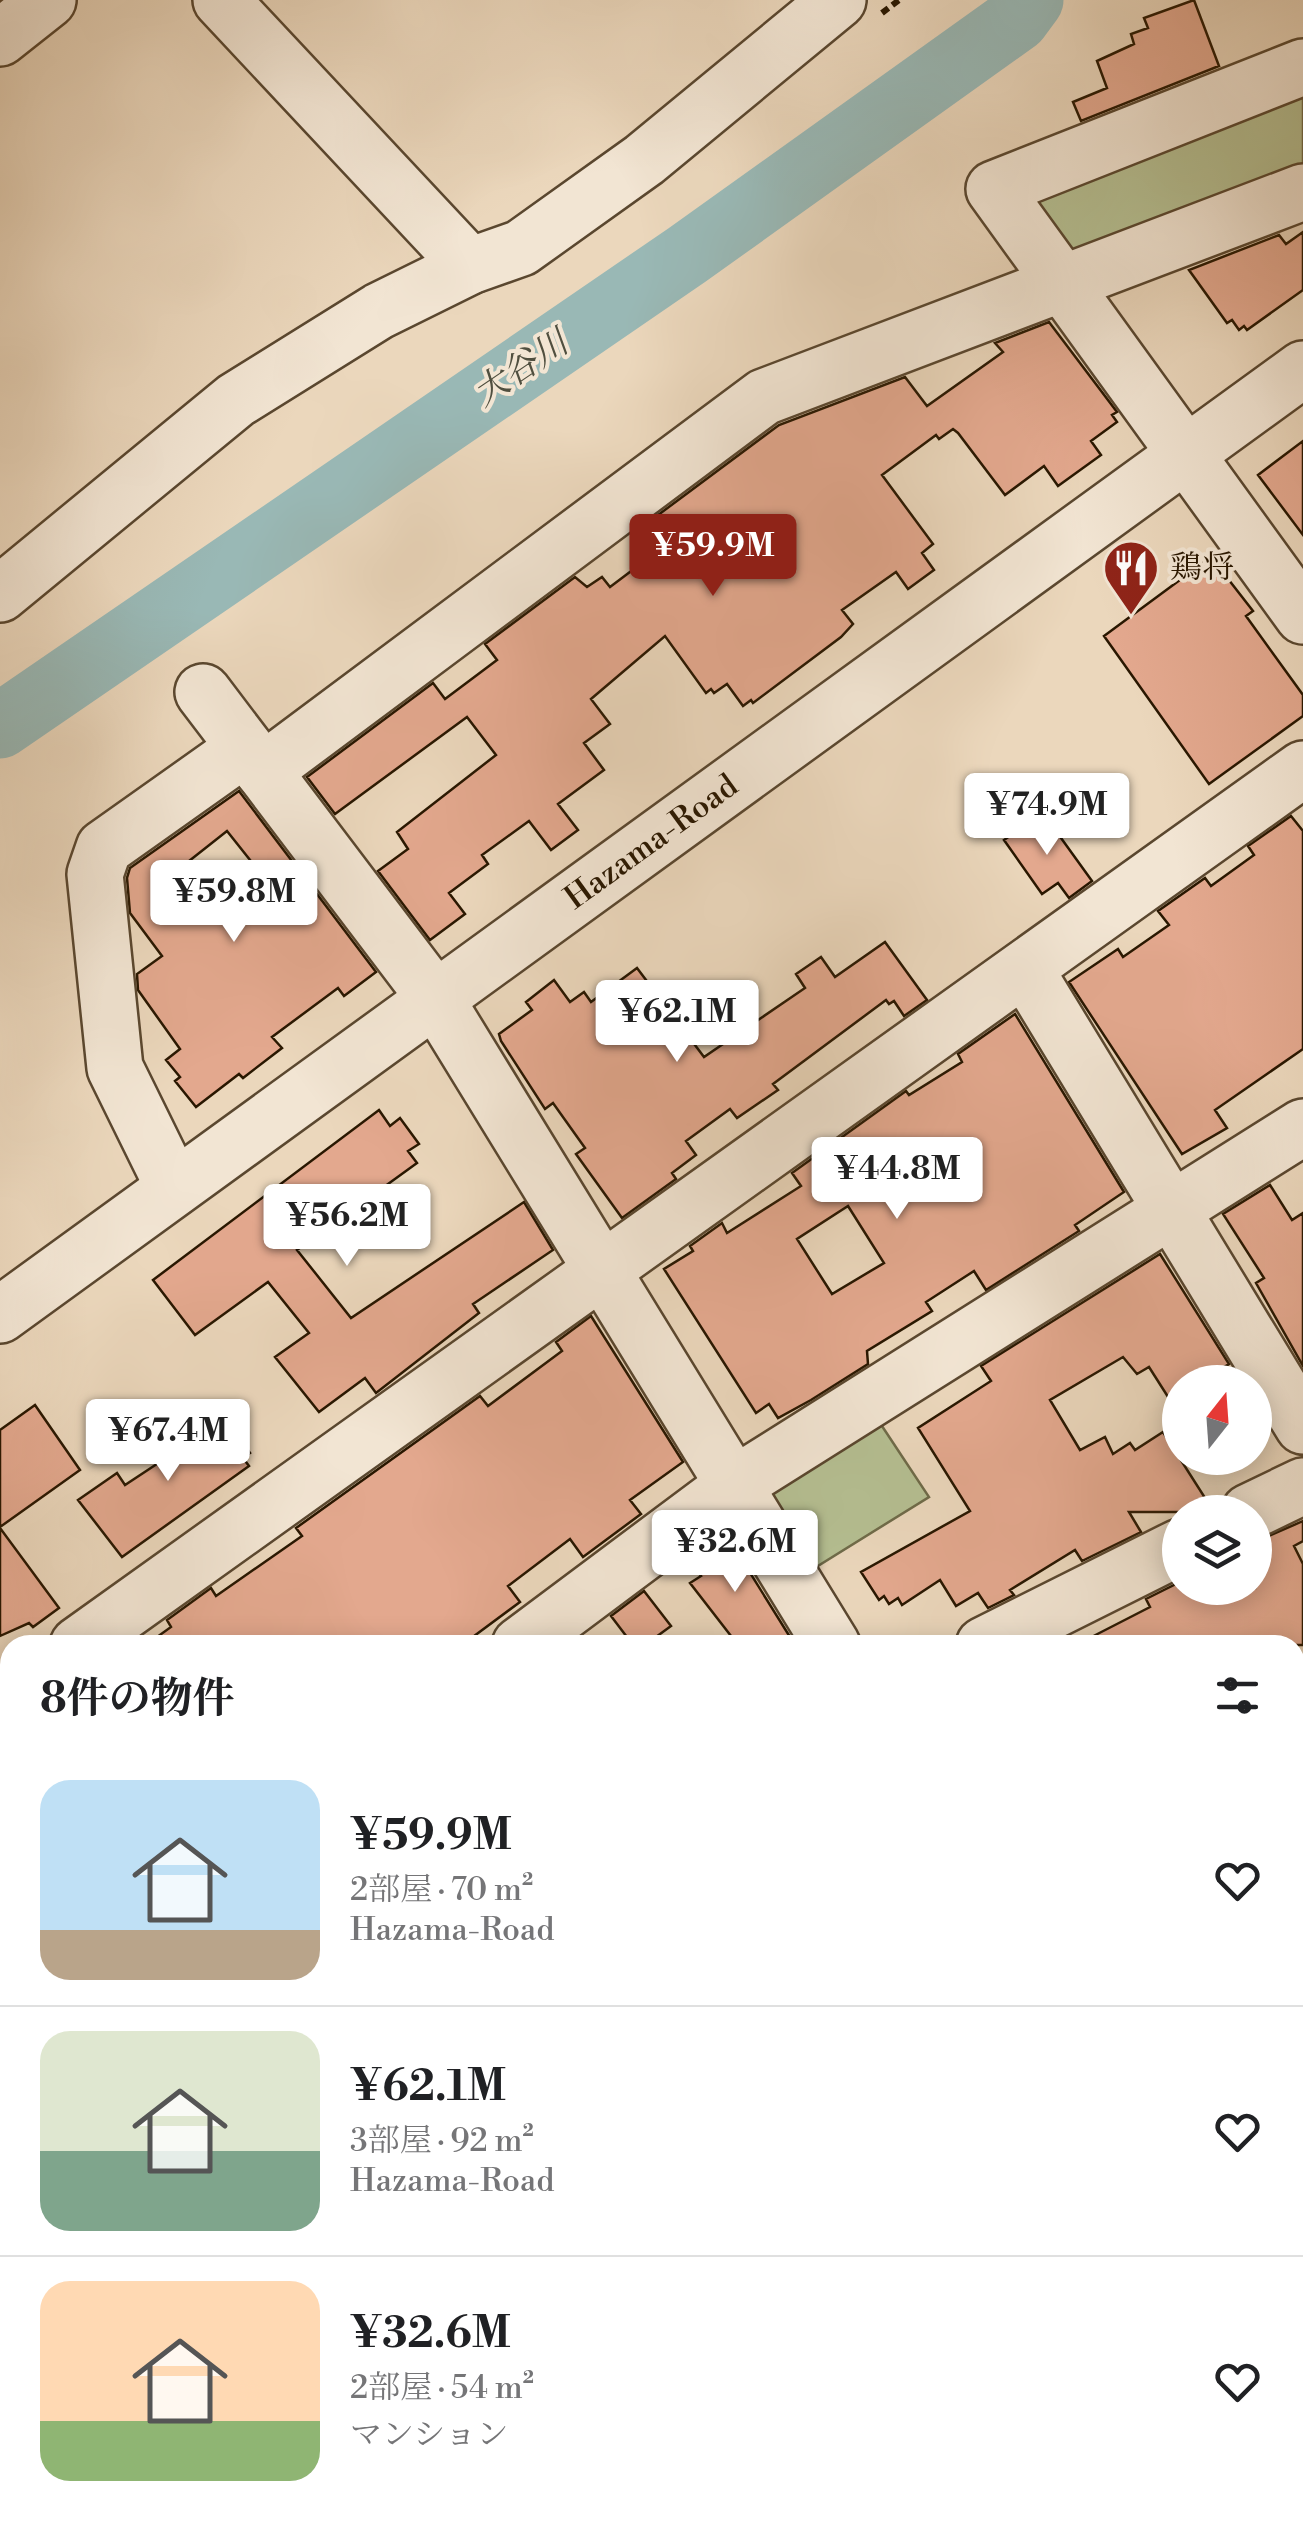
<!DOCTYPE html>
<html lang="ja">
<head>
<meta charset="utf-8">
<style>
  body { margin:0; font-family:"Libre Bodoni","Noto Serif JP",serif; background:#f6f6f6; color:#202124; height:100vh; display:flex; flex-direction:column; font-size:38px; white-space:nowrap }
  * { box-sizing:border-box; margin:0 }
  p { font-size:32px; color:#757577 }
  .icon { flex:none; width:55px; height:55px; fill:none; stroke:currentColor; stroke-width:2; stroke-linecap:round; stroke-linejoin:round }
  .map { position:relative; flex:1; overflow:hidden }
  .details { position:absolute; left:0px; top:1635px; width:1305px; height:892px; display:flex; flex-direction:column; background:#fff; border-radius:30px 30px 0 0; box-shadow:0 5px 25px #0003 }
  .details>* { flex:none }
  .needle { width:65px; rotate:17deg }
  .buttons { position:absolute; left:1162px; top:1365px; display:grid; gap:20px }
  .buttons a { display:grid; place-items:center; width:110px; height:110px; border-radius:50%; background:#fff; box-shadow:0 5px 25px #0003; font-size:50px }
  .price { position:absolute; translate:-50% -85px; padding:0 22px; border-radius:10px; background:#fff; color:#222; font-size:32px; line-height:65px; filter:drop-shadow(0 2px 5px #0008) }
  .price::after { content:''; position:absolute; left:50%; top:60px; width:30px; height:22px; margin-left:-15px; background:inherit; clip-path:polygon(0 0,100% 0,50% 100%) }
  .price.selected { background:#8f2418; color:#fff }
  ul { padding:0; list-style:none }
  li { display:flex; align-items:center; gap:30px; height:250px; padding:0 40px }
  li+li { border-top:2px solid #e0e0e0 }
  li span { display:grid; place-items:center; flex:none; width:280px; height:200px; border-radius:30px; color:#555 }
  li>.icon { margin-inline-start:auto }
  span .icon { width:120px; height:120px; fill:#fffc; stroke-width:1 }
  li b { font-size:42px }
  h2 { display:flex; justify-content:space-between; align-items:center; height:120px; padding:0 40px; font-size:42px }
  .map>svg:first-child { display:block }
  .green { fill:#b5bf92; stroke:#6f6b49; stroke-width:2.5 }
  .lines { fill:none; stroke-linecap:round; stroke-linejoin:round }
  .river { stroke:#99b8b5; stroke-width:65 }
  .building { fill:#e3a88e; stroke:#291700; stroke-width:2.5; fill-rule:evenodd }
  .minor-casing { stroke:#5a472f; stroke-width:60 }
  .path { stroke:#291700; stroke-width:6; stroke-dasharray:8 5; stroke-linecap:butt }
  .minor { stroke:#f2e5d3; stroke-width:55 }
  .labels { text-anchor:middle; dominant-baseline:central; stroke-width:8; stroke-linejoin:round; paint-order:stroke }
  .poi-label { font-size:32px; fill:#291700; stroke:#f2e5d3; text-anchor:start }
  .street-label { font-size:32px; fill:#291700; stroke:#f2e5d3 }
  .water-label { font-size:35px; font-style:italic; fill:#504f3f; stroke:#f2e5d3 }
</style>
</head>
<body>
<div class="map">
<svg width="1303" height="2527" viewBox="0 0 1303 2527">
  <rect width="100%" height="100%" fill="#ebd7bc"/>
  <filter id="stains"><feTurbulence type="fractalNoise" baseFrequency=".002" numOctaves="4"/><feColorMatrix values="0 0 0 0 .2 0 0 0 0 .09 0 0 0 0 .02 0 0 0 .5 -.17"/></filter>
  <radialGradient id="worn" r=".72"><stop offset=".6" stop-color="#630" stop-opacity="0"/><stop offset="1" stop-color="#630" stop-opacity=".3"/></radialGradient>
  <path class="green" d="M1303,92V173L1075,261L1033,195Z
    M876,1417L929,1497L813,1569L768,1497L772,1482Z"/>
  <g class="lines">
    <path class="river" d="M0,726L687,255L1017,19L1031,0"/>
  </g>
  <path class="building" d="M1194,0L1219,66L1081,121L1073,102L1107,88L1097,61L1134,44L1131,34L1148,28L1144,18Z
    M1303,232V290L1247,330L1244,326L1239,330L1232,320L1227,323L1189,270L1279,235L1286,244Z
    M1049,322L1117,412L1112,415L1117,422L1091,441L1101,455L1058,486L1044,466L1005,495L958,433L953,429L939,439L936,435L882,475L933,544L922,553L934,570L908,589L896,572L842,610L853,624L841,637L753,703L751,700L743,706L727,684L714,693L711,689L706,693L665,636L591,699L610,724L584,743L604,770L558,804L578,830L551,850L529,821L482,855L488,864L449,893L465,914L430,940L378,871L408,849L397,832L496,755L467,717L335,814L307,777L433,683L445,699L497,660L485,644L575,577L587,587L602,577L610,587L663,547L646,524L779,425L905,377L927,406L1003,352L995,343Z
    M1303,441V535L1258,475Z
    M1211,557L1253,611L1246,616L1303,695V716L1209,784L1104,636Z
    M239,791L376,972L344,996L338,988L272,1037L282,1048L243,1078L239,1074L196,1107L175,1081L180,1077L166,1060L180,1049L138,990L137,974L162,956L130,913L127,878L130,868ZM227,831L266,880L220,914L184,865Z
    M1043,813L1092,881L1069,898L1058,883L1042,894L1004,840Z
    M1291,816L1303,831V1049L1215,1110L1227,1128L1182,1154L1069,982L1118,949L1123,957L1169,925L1158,911L1205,878L1211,886L1254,855L1248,846Z
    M885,942L927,1000L904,1016L894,1001L889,1004L886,1000L773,1084L778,1090L737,1118L730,1109L686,1141L696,1155L672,1173L676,1179L622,1218L576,1154L585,1148L553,1103L545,1109L501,1041L499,1034L532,1010L526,1002L554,980L570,1002L584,992L591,1002L637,968L704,1057L805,988L796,974L821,957L835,977Z
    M1015,1014L1124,1192L1075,1225L1079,1231L986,1290L974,1271L926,1302L932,1311L867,1351L868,1364L811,1400L778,1418L769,1404L756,1413L664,1269L693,1251L690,1246L722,1223L727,1233L801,1186L792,1173L906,1091L909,1095L962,1062L958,1054ZM848,1206L884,1263L832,1294L797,1239Z
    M379,1110L390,1126L400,1118L419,1144L408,1151L417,1163L297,1250L351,1318L524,1202L553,1250L473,1304L479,1313L376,1393L365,1378L319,1412L275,1357L309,1333L268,1282L195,1335L153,1280Z
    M1270,1185L1292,1220L1303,1213V1366L1256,1283L1264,1278L1223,1214Z
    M1160,1254L1229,1364L1199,1382H1180V1394L1170,1400L1149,1367L1137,1374L1123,1357L1050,1400L1080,1450L1105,1437L1113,1454L1130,1443L1135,1450L1163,1432L1214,1512H1129L1141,1532L1082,1561L1075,1550L1010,1590L1014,1595L988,1608L978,1593L956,1606L940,1580L902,1605L898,1598L889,1604L884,1596L879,1600L861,1572L970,1511L918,1428L991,1381L981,1366Z
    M591,1316L683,1462L630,1500L641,1514L583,1557L570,1539L508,1586L520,1602L462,1645H146L171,1627L167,1620L211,1588L216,1596L302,1536L296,1528L480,1396L488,1406L562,1351L556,1342Z
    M35,1405L80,1470L0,1527V1430Z
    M218,1408L250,1453L243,1458L249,1466L122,1557L78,1500L117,1473L125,1485L172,1454L166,1446Z
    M1303,1521V1541L1294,1546L1303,1564V1645H1076L1150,1607L1146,1599L1180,1582V1588H1255V1542Z
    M0,1528L59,1608L33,1627L29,1623L0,1636Z
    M724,1531L790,1637L779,1645H738L690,1583L701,1576L688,1559Z
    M644,1591L671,1626L645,1645H633L611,1616Z"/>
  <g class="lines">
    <g class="minor-casing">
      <g id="minor">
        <path d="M221,0L470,266"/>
        <path d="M0,38L48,0"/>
        <path d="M1303,67L994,189L1303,616"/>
        <path d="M0,594L236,400L379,311L470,266L521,248L644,160L838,0"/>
        <path d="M203,692L263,771"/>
        <path d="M1025,969L1303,1426"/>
        <path d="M174,1188L115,1068L95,874L104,848L245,748"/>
        <path id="s1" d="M0,1315L1303,369"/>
        <path d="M1249,1512L1303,1486"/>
        <path d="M78,1645L1303,769"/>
        <path d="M520,1645L734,1485L1303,1127"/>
        <path d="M832,1645L435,998L263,771L764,397L1303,192"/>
        <path d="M984,1645L1180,1547"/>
        <path d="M0,1701L10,1694"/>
        <path d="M1295,1831L1303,1828"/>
        <path d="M1295,1960L1303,1955"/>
        <path d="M0,2039L10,2053"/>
        <path d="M1295,2313L1303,2324"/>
        <path d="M0,2349L10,2341"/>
        <path d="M357,2518L364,2527"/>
        <path d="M1021,2518L1037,2527"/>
        <path d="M264,2527L273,2518"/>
      </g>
    </g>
    <path class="path" d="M882,13L899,0
      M0,2498L10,2512
      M14,2518L21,2527"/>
    <use href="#minor" class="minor"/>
  </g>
  <defs>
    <g id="restaurant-pin" transform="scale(2.875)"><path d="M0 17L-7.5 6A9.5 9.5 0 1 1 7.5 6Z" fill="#8f2418" stroke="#f2e5d3"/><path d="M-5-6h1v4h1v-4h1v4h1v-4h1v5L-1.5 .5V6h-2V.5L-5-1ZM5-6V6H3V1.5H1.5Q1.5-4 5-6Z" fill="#fff"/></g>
  </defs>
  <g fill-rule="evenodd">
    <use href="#restaurant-pin" x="1131" y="568"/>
  </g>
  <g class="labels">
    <g class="poi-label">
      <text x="1170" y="568">鶏将</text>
    </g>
    <g class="street-label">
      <text stroke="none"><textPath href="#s1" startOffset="805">Hazama-Road</textPath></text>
    </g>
    <g class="water-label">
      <text transform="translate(521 369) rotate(-34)">大谷川</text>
    </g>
  </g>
  <rect width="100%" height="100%" filter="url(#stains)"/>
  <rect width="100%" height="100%" fill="url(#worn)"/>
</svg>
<div class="buttons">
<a><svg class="needle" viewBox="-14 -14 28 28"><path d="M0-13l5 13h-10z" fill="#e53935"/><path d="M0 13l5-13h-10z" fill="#757577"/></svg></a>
<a><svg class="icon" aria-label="layers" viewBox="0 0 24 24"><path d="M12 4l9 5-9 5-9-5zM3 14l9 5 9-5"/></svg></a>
</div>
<b class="price selected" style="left:713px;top:599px">¥59.9M</b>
<b class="price" style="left:1047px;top:858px">¥74.9M</b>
<b class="price" style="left:234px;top:945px">¥59.8M</b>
<b class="price" style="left:677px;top:1065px">¥62.1M</b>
<b class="price" style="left:897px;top:1222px">¥44.8M</b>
<b class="price" style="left:347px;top:1269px">¥56.2M</b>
<b class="price" style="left:168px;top:1484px">¥67.4M</b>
<b class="price" style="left:735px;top:1595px">¥32.6M</b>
<section class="details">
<h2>8件の物件<svg class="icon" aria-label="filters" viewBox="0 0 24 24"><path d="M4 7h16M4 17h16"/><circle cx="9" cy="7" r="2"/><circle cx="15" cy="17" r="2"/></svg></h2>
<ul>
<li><span style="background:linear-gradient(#bfe0f5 75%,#b9a48a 0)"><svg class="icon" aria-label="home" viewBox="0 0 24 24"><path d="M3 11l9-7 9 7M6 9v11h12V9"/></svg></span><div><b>¥59.9M</b><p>2部屋 · 70 m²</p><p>Hazama-Road</p></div><svg class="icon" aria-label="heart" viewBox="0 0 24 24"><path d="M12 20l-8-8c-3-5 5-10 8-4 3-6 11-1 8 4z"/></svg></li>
<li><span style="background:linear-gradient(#dfe7d0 60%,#7fa58c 0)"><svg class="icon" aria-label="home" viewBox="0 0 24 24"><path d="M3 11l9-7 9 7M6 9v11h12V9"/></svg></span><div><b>¥62.1M</b><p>3部屋 · 92 m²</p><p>Hazama-Road</p></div><svg class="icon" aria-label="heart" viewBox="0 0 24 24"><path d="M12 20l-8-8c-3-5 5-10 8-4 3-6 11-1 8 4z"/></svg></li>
<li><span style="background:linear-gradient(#ffd9b3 70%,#8fb573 0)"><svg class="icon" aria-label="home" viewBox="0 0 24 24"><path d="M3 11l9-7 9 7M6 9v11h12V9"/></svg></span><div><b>¥32.6M</b><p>2部屋 · 54 m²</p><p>マンション</p></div><svg class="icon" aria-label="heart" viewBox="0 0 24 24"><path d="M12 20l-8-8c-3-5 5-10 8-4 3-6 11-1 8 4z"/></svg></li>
</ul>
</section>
</div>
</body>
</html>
